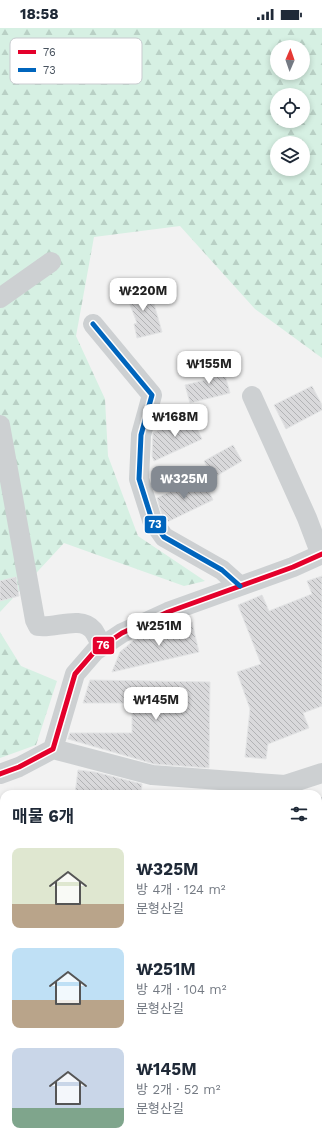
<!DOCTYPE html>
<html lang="ko">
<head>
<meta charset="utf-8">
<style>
  body { margin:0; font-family:"Work Sans","Noto Sans KR",sans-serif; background:#f6f6f7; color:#1f2937; height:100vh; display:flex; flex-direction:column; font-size:15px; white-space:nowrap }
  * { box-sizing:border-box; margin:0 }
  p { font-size:13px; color:#747a83 }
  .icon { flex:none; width:22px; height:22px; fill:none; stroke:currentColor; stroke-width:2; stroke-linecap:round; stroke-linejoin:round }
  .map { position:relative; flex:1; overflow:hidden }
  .drawer { position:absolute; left:0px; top:762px; width:322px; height:356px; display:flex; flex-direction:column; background:#fff; border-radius:12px 12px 0 0; box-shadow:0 2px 6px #0003 }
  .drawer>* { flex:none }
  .needle { width:26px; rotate:2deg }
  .buttons { position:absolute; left:270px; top:12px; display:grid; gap:8px }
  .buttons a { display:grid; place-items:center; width:40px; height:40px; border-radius:50%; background:#fff; box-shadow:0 2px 6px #0003; font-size:20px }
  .price { position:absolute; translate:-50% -34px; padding:0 9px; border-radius:8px; background:#fff; color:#222; font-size:13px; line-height:26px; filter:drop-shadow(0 1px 2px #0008) }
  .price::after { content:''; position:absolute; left:50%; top:24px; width:12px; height:9px; margin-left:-6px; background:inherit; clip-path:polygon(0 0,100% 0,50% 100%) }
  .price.on { background:#848a92; color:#fff }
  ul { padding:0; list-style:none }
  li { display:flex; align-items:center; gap:12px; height:100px; padding:0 12px }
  li span { display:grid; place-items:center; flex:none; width:112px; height:80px; border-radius:8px; color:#555 }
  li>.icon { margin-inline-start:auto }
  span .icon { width:48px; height:48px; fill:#fffc; stroke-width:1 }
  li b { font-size:17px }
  h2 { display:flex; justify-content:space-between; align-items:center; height:48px; padding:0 12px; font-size:17px }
  .status { display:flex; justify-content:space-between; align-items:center; height:28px; padding:0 20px; background:#fff; direction:ltr }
  .status svg { height:11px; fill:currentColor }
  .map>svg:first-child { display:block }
  .forest { fill:url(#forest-firs); fill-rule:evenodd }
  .building { fill:url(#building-back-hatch); stroke:#e3e4e5 }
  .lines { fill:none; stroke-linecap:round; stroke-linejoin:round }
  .minor { stroke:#cdd0d2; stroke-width:20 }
  .bus-1-casing { stroke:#fff; stroke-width:8 }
  .bus-2-casing { stroke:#fff; stroke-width:8 }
  .bus-1 { stroke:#e4002b; stroke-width:5 }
  .bus-2 { stroke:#0065bd; stroke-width:5 }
  .key { fill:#fff; stroke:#c8cbcf; stroke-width:1 }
  .key-label { font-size:11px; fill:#48525e }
  .line-badge { stroke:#fff; stroke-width:1.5 }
  .badge-label { font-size:11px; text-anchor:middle; font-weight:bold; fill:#fff }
</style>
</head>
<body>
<div class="status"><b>18:58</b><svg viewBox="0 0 49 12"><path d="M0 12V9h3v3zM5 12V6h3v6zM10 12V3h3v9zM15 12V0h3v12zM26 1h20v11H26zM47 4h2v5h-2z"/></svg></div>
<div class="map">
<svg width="322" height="1118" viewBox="0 0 322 1118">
  <defs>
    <pattern id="forest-firs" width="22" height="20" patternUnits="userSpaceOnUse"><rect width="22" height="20" fill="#d6f0e3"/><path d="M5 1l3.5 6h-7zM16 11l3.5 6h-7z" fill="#b9d0c5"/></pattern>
    <pattern id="building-back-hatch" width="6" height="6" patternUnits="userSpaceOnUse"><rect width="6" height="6" fill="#d9d9db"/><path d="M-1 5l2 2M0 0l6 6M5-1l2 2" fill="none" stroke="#b2b3b5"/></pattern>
  </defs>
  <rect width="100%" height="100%" fill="#f2f2f2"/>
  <path class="forest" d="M0,0H322V330L255,281L180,198L94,209L76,308L105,371L108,428L138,508L205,553L184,558L64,515L0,584ZM277,19H303V45H277ZM277,67H303V93H277ZM277,115H303V141H277Z
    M0,604L21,638L57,653L36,717L0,730Z
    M322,993V1118H0V1037L4,1030V1114H318V995Z"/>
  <path class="building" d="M137,256L141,268L151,265L162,304L137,310L134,296L137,295L124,261Z
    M222,336L230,365L190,375L185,357L206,352L203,341Z
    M312,358L322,377V382L286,401L274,377Z
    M191,388L202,411L154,433L152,428L153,405Z
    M233,417L242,433L213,450L204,433Z
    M202,449L213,472L167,494L162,487L157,470Z
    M322,548V678L303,685L309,700L268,716L266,731L245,729L250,681L237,644L261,636L238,577L262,567L269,583L312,566L307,553Z
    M16,549L19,568L0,573V553Z
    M192,594L199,624L112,644L120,624L133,613L157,602Z
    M90,652L210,654L209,740L154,736L68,711L70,705H132V675H83Z
    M78,742L95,744L142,756L141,766H75Z"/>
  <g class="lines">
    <path class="minor" d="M0,270L51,234
      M93,296L152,367L141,407L139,451L152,492L164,509L222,542L240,558
      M252,368L307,490L321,527
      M0,397L35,592L38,598C55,601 80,587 93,602C96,606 99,613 102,618
      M53,721L152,747L285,757L322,745
      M0,746L19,739L53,721L75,646L95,623L122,605L168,584L293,539L322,526
      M318,780L322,779
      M318,942L322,946
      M0,955L4,952
      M0,984L4,979"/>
    <g class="bus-1-casing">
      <path id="bus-1" d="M0,746L19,739L53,721L75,646L95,623L122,605L168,584L293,539L322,526"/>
    </g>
    <g class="bus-2-casing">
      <path id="bus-2" d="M93,296L152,367L141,407L139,451L152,492L164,509L222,542L240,558"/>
    </g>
    <use href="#bus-1" class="bus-1"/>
    <use href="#bus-2" class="bus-2"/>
  </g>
  <rect x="10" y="10" width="132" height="46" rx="6" class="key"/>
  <rect x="18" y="22" width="18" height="4" fill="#e4002b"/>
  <rect x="18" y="40" width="18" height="4" fill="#0065bd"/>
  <g class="key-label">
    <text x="43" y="28">76</text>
    <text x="43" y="46">73</text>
  </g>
  <g class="line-badge">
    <rect x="144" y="487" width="23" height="19" rx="4" fill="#0065bd"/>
    <rect x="92" y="608" width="23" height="19" rx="4" fill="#e4002b"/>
  </g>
  <g class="badge-label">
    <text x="155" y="500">73</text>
    <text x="103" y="621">76</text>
  </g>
</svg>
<div class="buttons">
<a><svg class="needle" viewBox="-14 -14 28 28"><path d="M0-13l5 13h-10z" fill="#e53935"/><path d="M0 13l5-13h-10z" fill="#747a83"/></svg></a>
<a><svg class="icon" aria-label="locate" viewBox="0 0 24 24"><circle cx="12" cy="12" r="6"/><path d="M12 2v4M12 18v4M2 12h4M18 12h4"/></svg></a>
<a><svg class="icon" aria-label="layers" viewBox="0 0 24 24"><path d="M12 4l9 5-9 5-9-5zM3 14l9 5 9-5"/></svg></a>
</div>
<b class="price" style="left:143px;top:284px">₩220M</b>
<b class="price" style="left:209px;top:357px">₩155M</b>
<b class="price" style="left:175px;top:410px">₩168M</b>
<b class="price on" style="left:184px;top:472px">₩325M</b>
<b class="price" style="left:159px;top:619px">₩251M</b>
<b class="price" style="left:156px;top:693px">₩145M</b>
<section class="drawer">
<h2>매물 6개<svg class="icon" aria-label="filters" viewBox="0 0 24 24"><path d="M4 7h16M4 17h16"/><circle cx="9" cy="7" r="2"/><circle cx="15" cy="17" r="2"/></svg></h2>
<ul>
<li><span style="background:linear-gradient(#dfe7d0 70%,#b9a48a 0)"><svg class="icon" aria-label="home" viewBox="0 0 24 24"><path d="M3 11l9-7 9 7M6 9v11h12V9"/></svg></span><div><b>₩325M</b><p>방 4개 · 124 m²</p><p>문형산길</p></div></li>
<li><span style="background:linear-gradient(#bfe0f5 65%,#b9a48a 0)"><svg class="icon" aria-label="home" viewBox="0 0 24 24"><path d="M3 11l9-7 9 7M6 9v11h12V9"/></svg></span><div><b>₩251M</b><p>방 4개 · 104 m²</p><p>문형산길</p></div></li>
<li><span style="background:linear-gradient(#c9d6e8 75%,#7fa58c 0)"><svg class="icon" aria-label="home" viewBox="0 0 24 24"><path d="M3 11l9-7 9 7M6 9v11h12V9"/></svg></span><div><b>₩145M</b><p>방 2개 · 52 m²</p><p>문형산길</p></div></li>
</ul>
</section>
</div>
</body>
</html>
